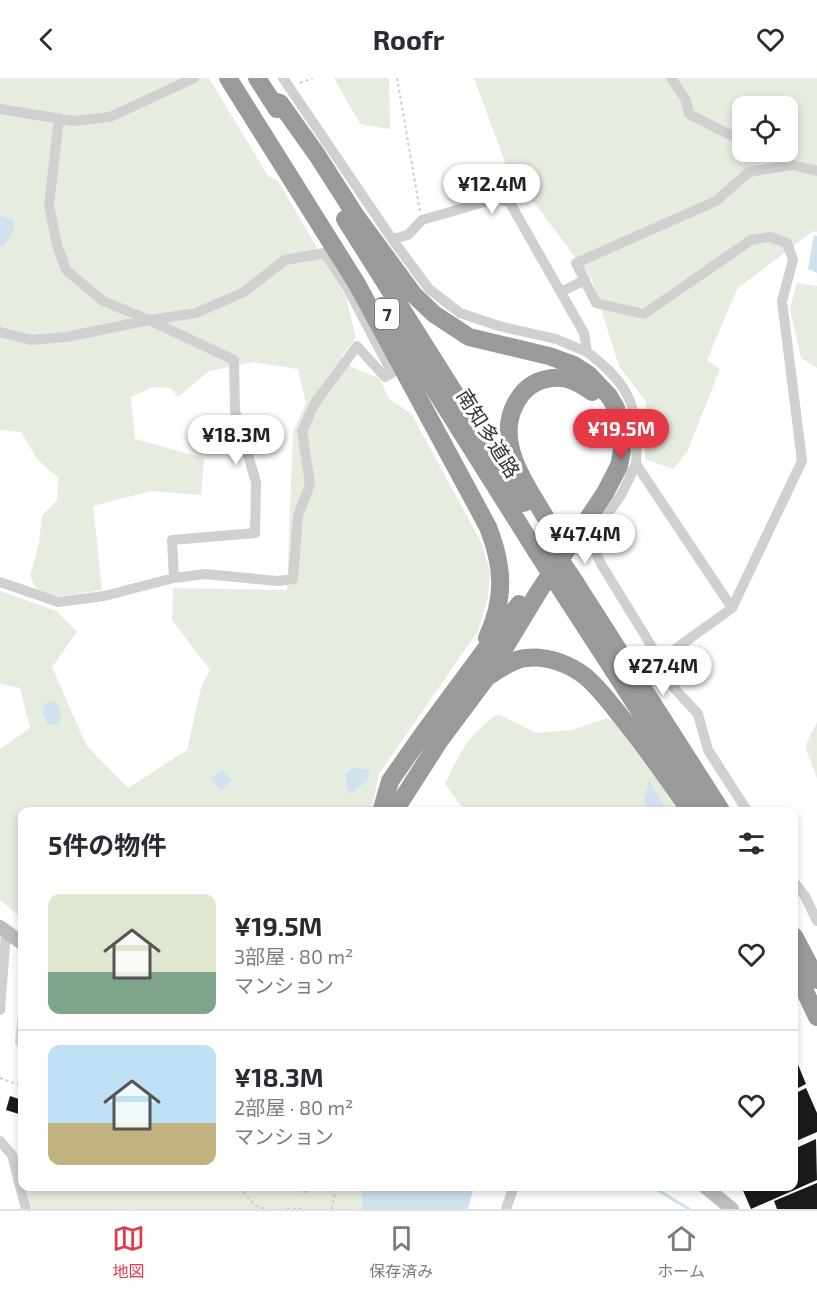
<!DOCTYPE html>
<html lang="ja">
<head>
<meta charset="utf-8">
<style>
  body { margin:0; font-family:"Exo 2","Noto Sans JP",sans-serif; background:#f7f7f7; color:#2b2b33; height:100vh; display:flex; flex-direction:column; font-size:22px; white-space:nowrap }
  * { box-sizing:border-box; margin:0 }
  p { font-size:20px; color:#7c7c81 }
  .icon { flex:none; width:33px; height:33px; fill:none; stroke:currentColor; stroke-width:2; stroke-linecap:round; stroke-linejoin:round }
  .map { position:relative; flex:1; overflow:hidden }
  .sheet { position:absolute; left:18px; top:729px; width:780px; height:384px; display:flex; flex-direction:column; background:#fff; border-radius:12px; box-shadow:0 3px 9px #0003 }
  .sheet>* { flex:none }
  .buttons { position:absolute; left:732px; top:18px; display:grid; gap:12px }
  .buttons a { display:grid; place-items:center; width:66px; height:66px; border-radius:12px; background:#fff; box-shadow:0 3px 9px #0003; font-size:30px }
  .price { position:absolute; translate:-50% -51px; padding:0 14px; border-radius:21px; background:#fff; color:#222; font-size:20px; line-height:39px; filter:drop-shadow(0 2px 3px #0008) }
  .price::after { content:''; position:absolute; left:50%; top:36px; width:18px; height:14px; margin-left:-9px; background:inherit; clip-path:polygon(0 0,100% 0,50% 100%) }
  .price.on { background:#e63946; color:#fff }
  ul { padding:0; list-style:none }
  li { display:flex; align-items:center; gap:18px; height:150px; padding:0 30px }
  li+li { border-top:2px solid #e1e1e2 }
  li span { display:grid; place-items:center; flex:none; width:168px; height:120px; border-radius:12px; color:#555 }
  li>.icon { margin-inline-start:auto }
  span .icon { width:72px; height:72px; fill:#fffc; stroke-width:1 }
  li b { font-size:26px }
  h2 { display:flex; justify-content:space-between; align-items:center; height:72px; padding:0 30px; font-size:26px }
  header { display:flex; justify-content:space-between; align-items:center; height:78px; padding:0 30px; background:#fff; font-size:27px; font-weight:700 }
  .dock { display:flex; justify-content:space-around; align-items:center; height:84px; border-top:2px solid #e1e1e2; background:#fff; font-size:16px; color:#7c7c81 }
  .dock a { display:grid; justify-items:center; gap:3px }
  .dock .on { color:#e63946 }
  .map>svg:first-child { display:block }
  .green { fill:#e6ecdf; fill-rule:evenodd }
  .water { fill:#cfe2ee }
  .lines { fill:none; stroke-linecap:round; stroke-linejoin:round }
  .stream { stroke:#cfe2ee; stroke-width:3 }
  .building { fill:#1a1a1a }
  .path { stroke:#cdcdcd; stroke-width:2; stroke-dasharray:3 3; stroke-linecap:butt }
  .street { stroke:#d0d0d0; stroke-width:10 }
  .secondary { stroke:#bdbdbd; stroke-width:14 }
  .highway { stroke:#9a9a9a; stroke-width:18 }
  .highway-bridge { stroke:#9a9a9a; stroke-width:18 }
  .labels { text-anchor:middle; dominant-baseline:central; stroke-width:6; stroke-linejoin:round; paint-order:stroke }
  .shield { fill:#fff; stroke:#707070; stroke-width:1.5 }
  .shield-label { font-size:18px; font-weight:bold; fill:#333 }
  .street-label { font-size:20px; fill:#333; stroke:#fff }
</style>
</head>
<body>
<header><svg class="icon" aria-label="back" viewBox="0 0 24 24"><path d="M15 5l-7 7 7 7"/></svg>Roofr<svg class="icon" aria-label="heart" viewBox="0 0 24 24"><path d="M12 20l-8-8c-3-5 5-10 8-4 3-6 11-1 8 4z"/></svg></header>
<div class="map">
<svg width="817" height="1131" viewBox="0 0 817 1131">
  <rect width="100%" height="100%" fill="#fff"/>
  <path class="green" d="M0,0H209L268,98L278,103L346,219L356,260L341,279L353,290L379,300L390,322L411,335L481,464L490,494L488,519L478,553L379,696L371,733L22,734V841L0,822V671L30,650L20,610L0,606V513L56,533L77,554L52,589L86,667L128,710L187,672L201,610L210,592L172,542L173,510L287,512L293,354L306,325L298,291L253,284L209,293L178,319L171,310L153,309L131,319L135,361L204,380L201,417L151,413L93,428L102,512L61,518L38,514L30,498L39,465L42,438L57,422L58,400L38,382L21,354L0,352Z
    M334,0H389L390,51L360,46Z
    M474,0H817V154L813,153L737,211L707,282L720,291L687,374L673,391L645,381L646,324L619,288L592,202L506,87ZM742,28H788V74H742Z
    M797,205L817,208V290L801,280L790,231Z
    M498,636L537,655L572,652L607,640L624,650L678,733H465L445,706C458,677 471,653 498,636Z
    M817,644V700L805,669Z
    M362,1108V1131H32L26,1109Z"/>
  <path class="water" d="M0,138L14,142V151L4,168H0Z
    M814,157L817,158V195L808,191Z
    M51,623L58,627L62,640L57,647H48L43,635L44,626Z
    M353,690L370,692L368,702L351,716L346,710V696Z
    M222,691L232,702L221,713L211,700Z
    M649,703L666,730L661,733H649L644,724Z
    M22,902V979L15,964Z
    M362,1109V1108L474,1109L468,1131H362Z"/>
  <g class="lines">
    <path class="stream" d="M651,1108L689,1131"/>
  </g>
  <path class="building" d="M794,977L806,1006L794,1012Z
    M806,1010L817,1035V1054L794,1064V1016Z
    M10,1018L22,1022V1037L6,1032Z
    M816,1061L817,1102L751,1131L741,1108H794V1071Z
    M817,1105V1131H777L774,1123Z"/>
  <g class="lines">
    <path class="path" d="M397,0L420,133
      M300,5L313,0
      M0,1000L22,1008
      M243,1108L244,1115L255,1127L264,1131
      M301,1108L304,1114L308,1115V1108
      M287,1131H303
      M332,1131L336,1108"/>
    <path class="street" d="M283,0L392,161L429,211L460,235L499,248L556,261L587,274
      M671,0L686,22L689,36L742,63
      M0,31L73,43L110,39L194,0
      M59,40L49,127L57,167L66,192L103,223L149,242L234,282L235,333L256,404L255,455L172,462L174,500
      M764,74L792,87L817,93
      M392,161L408,157L422,142L498,120L510,125L584,255L587,274C632,308 639,330 636,386L732,530
      M561,214L585,202
      M0,254L31,262L66,259L149,242L196,235L244,214L285,182L325,175L348,211L392,295L385,299L357,268L315,325L302,353L310,406L298,438L293,501L278,503L205,496L174,500L104,518L58,524L0,504
      M636,386C630,397 626,410 619,420C601,448 584,450 601,486L660,582
      M748,734L708,672L698,636L674,610L660,582L732,530L802,383L782,223L793,182L787,165L770,159L751,162L644,236L596,225L576,185L716,123L749,94L792,87
      M794,804L805,818L817,843
      M0,932L6,855
      M0,1063L12,1077L26,1131
      M506,1131L514,1108"/>
    <path class="secondary" d="M0,849L22,865
      M704,1108L732,1131"/>
    <path class="highway" d="M228,0L357,206L488,449C504,490 505,520 487,560
      M257,0L277,31
      M271,22L280,25L317,77L356,138L414,217L434,236L469,259L549,278L574,287L588,296L609,318L616,330L620,344L622,373L619,388L605,415L539,513L487,599L440,662L394,734
      M345,141L524,425
      M382,228L536,473
      M551,449C532,414 496,372 513,331C518,319 526,309 537,304C560,295 574,301 592,314
      M575,504L722,734
      M564,516L705,734
      M489,598C500,591 513,581 526,580C546,577 570,586 586,599C600,611 611,626 622,640C647,670 668,702 691,734
      M381,734L390,703L425,653L519,526
      M794,858L817,902
      M794,890L817,939"/>
    <path class="highway-bridge" d="M545,459L575,504
      M536,473L564,516"/>
  </g>
  <g class="labels">
    <rect class="shield" x="375" y="221" width="24" height="30" rx="4.5"/>
    <g class="shield-label">
      <text x="387" y="236">7</text>
    </g>
    <g class="street-label">
      <text transform="translate(489 355) rotate(58)">南知多道路</text>
    </g>
  </g>
</svg>
<div class="buttons">
<a><svg class="icon" aria-label="locate" viewBox="0 0 24 24"><circle cx="12" cy="12" r="6"/><path d="M12 2v4M12 18v4M2 12h4M18 12h4"/></svg></a>
</div>
<b class="price" style="left:492px;top:137px">¥12.4M</b>
<b class="price on" style="left:621px;top:382px">¥19.5M</b>
<b class="price" style="left:236px;top:388px">¥18.3M</b>
<b class="price" style="left:585px;top:487px">¥47.4M</b>
<b class="price" style="left:663px;top:619px">¥27.4M</b>
<section class="sheet">
<h2>5件の物件<svg class="icon" aria-label="filters" viewBox="0 0 24 24"><path d="M4 7h16M4 17h16"/><circle cx="9" cy="7" r="2"/><circle cx="15" cy="17" r="2"/></svg></h2>
<ul>
<li><span style="background:linear-gradient(#dfe7d0 65%,#7fa58c 0)"><svg class="icon" aria-label="home" viewBox="0 0 24 24"><path d="M3 11l9-7 9 7M6 9v11h12V9"/></svg></span><div><b>¥19.5M</b><p>3部屋 · 80 m²</p><p>マンション</p></div><svg class="icon" aria-label="heart" viewBox="0 0 24 24"><path d="M12 20l-8-8c-3-5 5-10 8-4 3-6 11-1 8 4z"/></svg></li>
<li><span style="background:linear-gradient(#bfe0f5 65%,#c2b280 0)"><svg class="icon" aria-label="home" viewBox="0 0 24 24"><path d="M3 11l9-7 9 7M6 9v11h12V9"/></svg></span><div><b>¥18.3M</b><p>2部屋 · 80 m²</p><p>マンション</p></div><svg class="icon" aria-label="heart" viewBox="0 0 24 24"><path d="M12 20l-8-8c-3-5 5-10 8-4 3-6 11-1 8 4z"/></svg></li>
</ul>
</section>
</div>
<nav class="dock">
<a class="on"><svg class="icon" aria-label="map" viewBox="0 0 24 24"><path d="M3 6l6-2 6 2 6-2v14l-6 2-6-2-6 2zM9 4v14M15 6v14"/></svg>地図</a>
<a><svg class="icon" aria-label="saved" viewBox="0 0 24 24"><path d="M7 4h10v16l-5-4-5 4z"/></svg>保存済み</a>
<a><svg class="icon" aria-label="home" viewBox="0 0 24 24"><path d="M3 11l9-7 9 7M6 9v11h12V9"/></svg>ホーム</a>
</nav>
</body>
</html>
